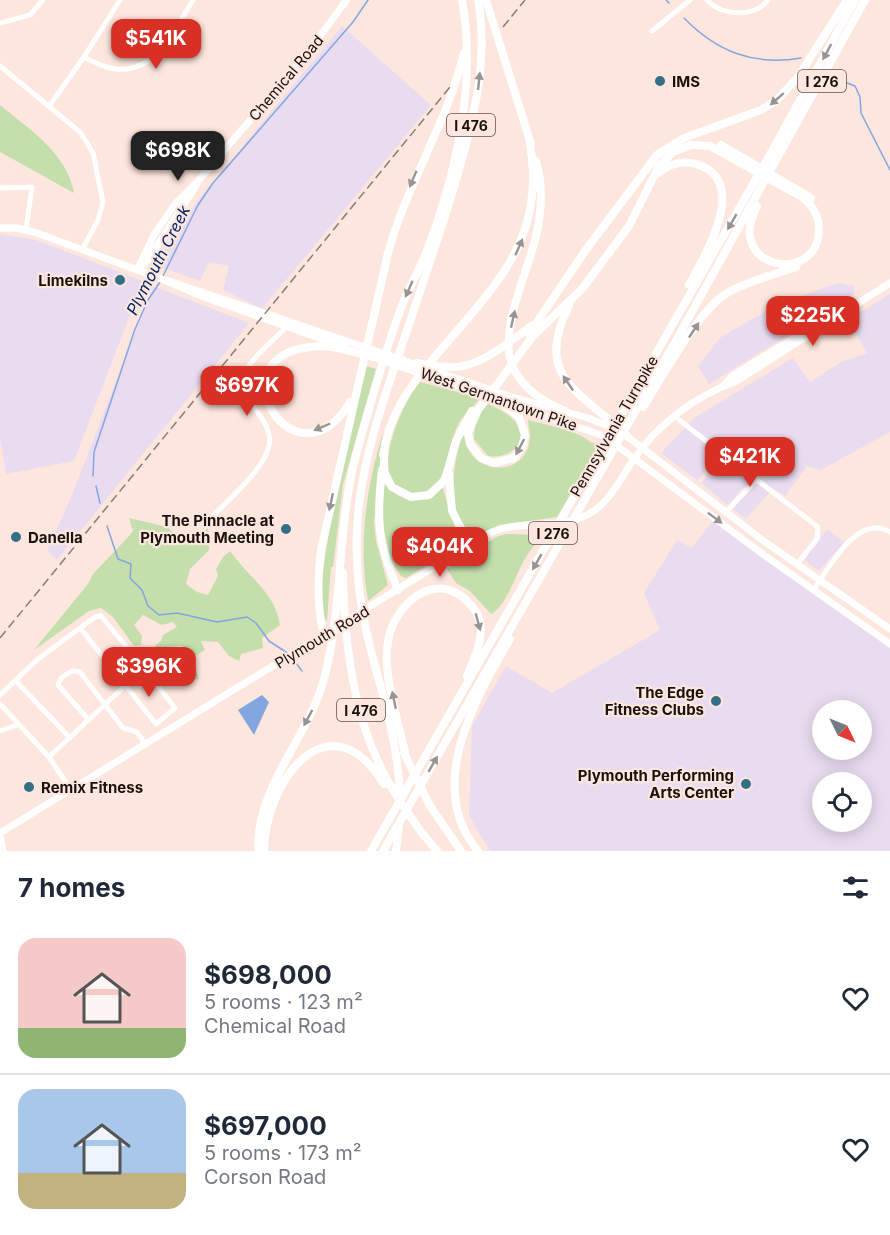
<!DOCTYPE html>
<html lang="en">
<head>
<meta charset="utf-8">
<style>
  body { margin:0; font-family:Inter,sans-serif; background:#f2f2f3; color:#1f2937; height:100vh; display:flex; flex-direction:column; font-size:22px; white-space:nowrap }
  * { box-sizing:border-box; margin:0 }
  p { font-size:20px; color:#747a83 }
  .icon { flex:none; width:33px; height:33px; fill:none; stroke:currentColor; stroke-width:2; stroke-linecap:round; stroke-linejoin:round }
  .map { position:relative; height:851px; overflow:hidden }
  .sheet { display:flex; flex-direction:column; background:#fff; flex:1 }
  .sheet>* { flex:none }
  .needle { width:39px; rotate:133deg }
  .controls { position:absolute; left:812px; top:700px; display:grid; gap:12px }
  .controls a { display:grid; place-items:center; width:60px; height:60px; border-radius:50%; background:#fff; box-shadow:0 3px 15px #0003; font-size:30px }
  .price { position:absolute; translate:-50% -51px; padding:0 14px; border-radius:12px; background:#d93025; color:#fff; font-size:20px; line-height:39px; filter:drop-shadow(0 2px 3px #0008) }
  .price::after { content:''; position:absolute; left:50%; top:36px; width:18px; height:14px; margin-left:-9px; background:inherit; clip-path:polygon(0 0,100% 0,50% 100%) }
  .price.current { background:#222; color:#fff }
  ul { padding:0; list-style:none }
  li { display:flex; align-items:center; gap:18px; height:150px; padding:0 18px }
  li+li { border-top:2px solid #e0e1e3 }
  li span { display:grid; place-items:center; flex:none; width:168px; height:120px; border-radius:18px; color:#555 }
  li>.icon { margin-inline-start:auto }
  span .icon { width:72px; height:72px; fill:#fffc; stroke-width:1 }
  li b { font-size:26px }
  h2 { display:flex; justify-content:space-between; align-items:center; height:72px; padding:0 18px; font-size:26px }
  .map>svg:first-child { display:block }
  .commercial { fill:#e9dcf0; fill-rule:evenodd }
  .green { fill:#c4deac }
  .water { fill:#84a6e0 }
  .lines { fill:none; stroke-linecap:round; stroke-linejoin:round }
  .stream { stroke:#84a6e0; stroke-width:1.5 }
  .minor { stroke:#fff; stroke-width:5 }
  .major { stroke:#fff; stroke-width:7 }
  .highway { stroke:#fff; stroke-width:8 }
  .rail { stroke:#8b7b75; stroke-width:1.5; stroke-dasharray:9 4.5; stroke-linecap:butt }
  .oneway { fill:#989493 }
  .poi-dot { fill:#336f86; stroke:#fde6dd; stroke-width:2 }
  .labels { text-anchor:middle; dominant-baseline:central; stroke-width:4.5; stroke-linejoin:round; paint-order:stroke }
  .shield { fill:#fde6dd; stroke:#5d514c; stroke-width:1.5 }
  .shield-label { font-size:14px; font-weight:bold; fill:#19110e }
  .street-label { font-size:15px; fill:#19110e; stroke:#fde6dd }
  .poi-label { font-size:15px; font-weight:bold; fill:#19110e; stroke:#fde6dd; text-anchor:end }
  .water-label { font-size:16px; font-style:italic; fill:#002466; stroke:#fde6dd }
</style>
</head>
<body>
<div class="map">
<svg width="890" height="851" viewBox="0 0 890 851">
  <rect width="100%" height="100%" fill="#fde6dd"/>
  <path class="commercial" d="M342,26L431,105L262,309L223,290L229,266L209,262L200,281L157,266L172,238L200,198Z
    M0,234L36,240L143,281L74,461L6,474L0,437Z
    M837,283L854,286V294L709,384L698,366L721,337L775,306Z
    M153,286L249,323L57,560L47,551L72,495Z
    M890,294V432L821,470L807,466L785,496L773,488L746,519L732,509L762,478L723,447L698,481L661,453L694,418L793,358L810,382L841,362L867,353L848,320Z
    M719,459L750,480L728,505L701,483Z
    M715,518L890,644V851H490L469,816L472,726L506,666L552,693L660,630L644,593L677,540L692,548ZM822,711H861V750H822ZM822,783H861V822H822Z
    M827,529L844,542L819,571L804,560Z"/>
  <path class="green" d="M0,105C30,130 67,153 74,193L0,152Z
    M367,366L376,369L343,484L333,567H331L327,621C305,600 358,402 367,366Z
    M420,382L480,398C472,409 462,415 457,427C450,441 446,474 437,483C430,491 422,494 412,493C363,486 402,403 420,382Z
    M486,403C497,408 510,414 517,424C531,444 506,460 488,456L474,439L475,421Z
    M528,420C543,424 583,432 591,443L600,444L557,517L499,525L476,536L471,535C444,510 453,461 464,431C465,477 527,480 530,438C530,432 528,425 528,420Z
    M383,433L374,522L376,541L388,585L368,601C358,545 366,487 383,433Z
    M384,485C388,486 391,490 395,493C412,506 428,499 443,488C446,503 460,535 458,546L406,578L401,576C381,549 381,517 384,485Z
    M129,518L167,527L179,538L198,536L208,528L209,550L190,569L186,584L197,592L208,595L218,576L216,569L223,557L230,551C248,577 275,592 280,625L262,638L263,648L241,654L239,661L229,656L218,642L201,641L205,650L192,658L199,679L183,681L175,677L181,665L182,646L168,647L157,655L155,646L161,641L163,635L177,627L173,622L162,625L143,615L134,625L142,636L141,645L134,646L113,617L101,608L89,611L34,650L88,584L94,573L129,536L133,531Z
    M506,534L543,535C538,541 532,547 528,554C517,569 507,607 491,614L470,591L456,583L447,569L496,537Z"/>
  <path class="water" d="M262,695L269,702L254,735L238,710Z"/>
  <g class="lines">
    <path class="stream" d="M666,0L669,3
      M684,18C717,52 754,66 801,58
      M834,87L847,83L855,86L860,97L861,113L890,170
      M162,278L198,205L213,183L353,22L368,0
      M93,476L94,452L135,329L148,300L160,282
      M96,486L100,503
      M107,526L118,559L131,564L130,578L142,590L148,606L159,615L177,613L217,622L247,617L256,623L269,641L289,654
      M292,658L302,671"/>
    <path class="minor" d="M707,0C721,16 755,18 768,0
      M0,23L30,15L43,0
      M652,31L690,0
      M84,57C92,61 101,66 110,68C154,78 174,30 193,0
      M0,66L81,133L93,153L103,202L98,220L82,250
      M50,105L84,57L120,0
      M0,188L32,187L26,229
      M674,416L818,527L817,539L797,564
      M726,512L757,479
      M208,521C225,503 264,470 269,446C276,416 228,397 248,367C258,352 274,340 286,327
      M813,590C829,569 857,512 890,532
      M81,629L156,724L175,708L144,668
      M16,681L70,738
      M0,695L38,659L95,617L101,616L144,668L49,757
      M0,704L49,757L71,790
      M88,719L58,685L61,678L72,671L80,672L123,728L137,732L146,745
      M0,731L17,725"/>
    <path class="major" d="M0,228H17L37,233L159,278L206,298L345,347
      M139,268L148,260L197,184
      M137,270L155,233L176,203L198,181L305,56L346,1
      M166,280L509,396L588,418L620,431L761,539L890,629
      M369,356L604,436L764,555L890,644
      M723,386L732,376L849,304
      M0,833L488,534C521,517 565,533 595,510C612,498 622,476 634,459C658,424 695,396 735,382L890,283
      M0,835L3,851"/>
    <path class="highway" d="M486,0L531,144
      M344,4L346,0
      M721,145L811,198
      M536,161C542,181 542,201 539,221C534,263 497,325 512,365C522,390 545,402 567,412
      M657,174C667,165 681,160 696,164C751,180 705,255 689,285
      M569,306C531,380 585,393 628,437
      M529,334L585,251L657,155L684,138L761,110L777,100L798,77L847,0
      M417,363C454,370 469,370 501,348C511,341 522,334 531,326
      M499,401L519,417L525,435L522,447L514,458L494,463L481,458L470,444L468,433L478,410L533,336L582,289L629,226L659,166L673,152L691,145L710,146L802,197C812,205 819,215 819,229C819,286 723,270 757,206
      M350,402C296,493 213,358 310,347C331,344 353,352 373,357
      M643,407C663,376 698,311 727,293C748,281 773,275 796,267
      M384,452V472L392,487L411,497L429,495L445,480L456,441L472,411
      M383,455C389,416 408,388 433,359C492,288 549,241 529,139
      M382,470C376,522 378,542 398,590
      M449,475L452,511L470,545
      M343,573C344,639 352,711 382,770C394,794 409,815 424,836
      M324,637C317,608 317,580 321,550L388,253C407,184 447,123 464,53
      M404,753L430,806L461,851
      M406,757C399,723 382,675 388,641C394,606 433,569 466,600C474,607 480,617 481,628C481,645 473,661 467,676
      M400,799C399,741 379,686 366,630C357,589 354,546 359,504C366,448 385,395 403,342C422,286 441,231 458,174C474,116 489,60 478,0
      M423,834L437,851
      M258,851C256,786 308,739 324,679C343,608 337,531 355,459C369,407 384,353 403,303C410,286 419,270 426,253C456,176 477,82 462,0
      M264,851C265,781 329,695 384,784
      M371,851L772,151L855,0
      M383,851L678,337L865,0
      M396,851L399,826
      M478,851C424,787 475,699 510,639"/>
    <path class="rail" d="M503,27L525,0
      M0,638L450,87"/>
  </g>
  <defs><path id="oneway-solid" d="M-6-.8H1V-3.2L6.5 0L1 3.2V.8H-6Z" transform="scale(1.5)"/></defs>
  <g class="oneway">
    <use href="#oneway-solid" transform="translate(827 52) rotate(118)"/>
    <use href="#oneway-solid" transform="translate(479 81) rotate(-84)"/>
    <use href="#oneway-solid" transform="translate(777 99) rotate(139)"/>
    <use href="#oneway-solid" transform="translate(413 179) rotate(113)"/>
    <use href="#oneway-solid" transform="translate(732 222) rotate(120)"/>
    <use href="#oneway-solid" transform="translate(519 247) rotate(-66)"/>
    <use href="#oneway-solid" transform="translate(409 289) rotate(114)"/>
    <use href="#oneway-solid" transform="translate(513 319) rotate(-77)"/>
    <use href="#oneway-solid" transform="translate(694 330) rotate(-56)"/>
    <use href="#oneway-solid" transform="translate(568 383) rotate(-124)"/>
    <use href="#oneway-solid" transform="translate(322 427) rotate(157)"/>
    <use href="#oneway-solid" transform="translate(520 447) rotate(118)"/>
    <use href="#oneway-solid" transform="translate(331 502) rotate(102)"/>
    <use href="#oneway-solid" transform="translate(715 518) rotate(37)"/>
    <use href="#oneway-solid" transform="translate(537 562) rotate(120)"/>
    <use href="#oneway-solid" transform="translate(478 622) rotate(75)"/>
    <use href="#oneway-solid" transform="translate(394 700) rotate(-102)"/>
    <use href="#oneway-solid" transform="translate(308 718) rotate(118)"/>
    <use href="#oneway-solid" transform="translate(433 764) rotate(-60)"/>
  </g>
  <g class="poi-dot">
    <circle cx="660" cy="81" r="6"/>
    <circle cx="120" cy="280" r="6"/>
    <circle cx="286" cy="529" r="6"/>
    <circle cx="16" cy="537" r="6"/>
    <circle cx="716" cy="701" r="6"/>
    <circle cx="746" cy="784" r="6"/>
    <circle cx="29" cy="787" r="6"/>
  </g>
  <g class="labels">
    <g class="shield">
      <rect x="798" y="70" width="48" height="22" rx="4.5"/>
      <rect x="447" y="114" width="48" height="22" rx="4.5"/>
      <rect x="529" y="522" width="48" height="22" rx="4.5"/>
      <rect x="337" y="699" width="48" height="22" rx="4.5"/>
    </g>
    <g class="shield-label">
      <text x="822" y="81">I 276</text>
      <text x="471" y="125">I 476</text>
      <text x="553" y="533">I 276</text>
      <text x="361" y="710">I 476</text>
    </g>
    <g class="street-label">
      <text transform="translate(286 78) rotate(-50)">Chemical Road</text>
      <text transform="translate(499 399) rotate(19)">West Germantown Pike</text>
      <text transform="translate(614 426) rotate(-60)">Pennsylvania Turnpike</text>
      <text transform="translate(322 637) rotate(-31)">Plymouth Road</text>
    </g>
    <g class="poi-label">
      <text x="672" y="81" text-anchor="start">IMS</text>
      <text x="108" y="280">Limekilns</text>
      <text x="274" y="520">The Pinnacle at<tspan x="274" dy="17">Plymouth Meeting</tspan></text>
      <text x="28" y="537" text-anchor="start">Danella</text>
      <text x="704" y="692">The Edge<tspan x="704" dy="17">Fitness Clubs</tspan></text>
      <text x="734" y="775">Plymouth Performing<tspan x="734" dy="17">Arts Center</tspan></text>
      <text x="41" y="787" text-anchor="start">Remix Fitness</text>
    </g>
    <g class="water-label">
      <text transform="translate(158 260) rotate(-63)">Plymouth Creek</text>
    </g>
  </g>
</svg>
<div class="controls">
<a><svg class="needle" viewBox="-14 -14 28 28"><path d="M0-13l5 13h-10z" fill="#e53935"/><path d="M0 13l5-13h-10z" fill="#747a83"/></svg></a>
<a><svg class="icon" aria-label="locate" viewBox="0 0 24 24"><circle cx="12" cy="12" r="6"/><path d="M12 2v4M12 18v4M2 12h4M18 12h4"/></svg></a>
</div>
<b class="price" style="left:156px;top:70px">$541K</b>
<b class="price current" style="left:178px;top:182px">$698K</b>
<b class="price" style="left:813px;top:347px">$225K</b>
<b class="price" style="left:247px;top:417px">$697K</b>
<b class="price" style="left:750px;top:488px">$421K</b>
<b class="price" style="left:440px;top:578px">$404K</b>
<b class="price" style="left:149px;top:698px">$396K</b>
</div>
<section class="sheet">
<h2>7 homes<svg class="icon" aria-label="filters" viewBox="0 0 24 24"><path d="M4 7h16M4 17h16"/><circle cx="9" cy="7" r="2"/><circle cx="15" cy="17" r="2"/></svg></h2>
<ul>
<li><span style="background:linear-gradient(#f6c9c9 75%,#8fb573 0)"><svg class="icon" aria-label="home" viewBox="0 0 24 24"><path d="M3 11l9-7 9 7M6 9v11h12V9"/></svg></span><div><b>$698,000</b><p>5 rooms · 123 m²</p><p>Chemical Road</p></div><svg class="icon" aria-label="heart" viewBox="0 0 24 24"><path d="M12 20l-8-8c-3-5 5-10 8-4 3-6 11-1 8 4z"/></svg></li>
<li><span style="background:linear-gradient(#a9c7e8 70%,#c2b280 0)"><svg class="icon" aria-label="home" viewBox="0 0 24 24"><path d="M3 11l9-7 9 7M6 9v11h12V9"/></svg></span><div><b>$697,000</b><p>5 rooms · 173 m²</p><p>Corson Road</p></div><svg class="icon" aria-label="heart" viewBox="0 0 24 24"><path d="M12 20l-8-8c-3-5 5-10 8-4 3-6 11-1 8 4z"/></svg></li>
</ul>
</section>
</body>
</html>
